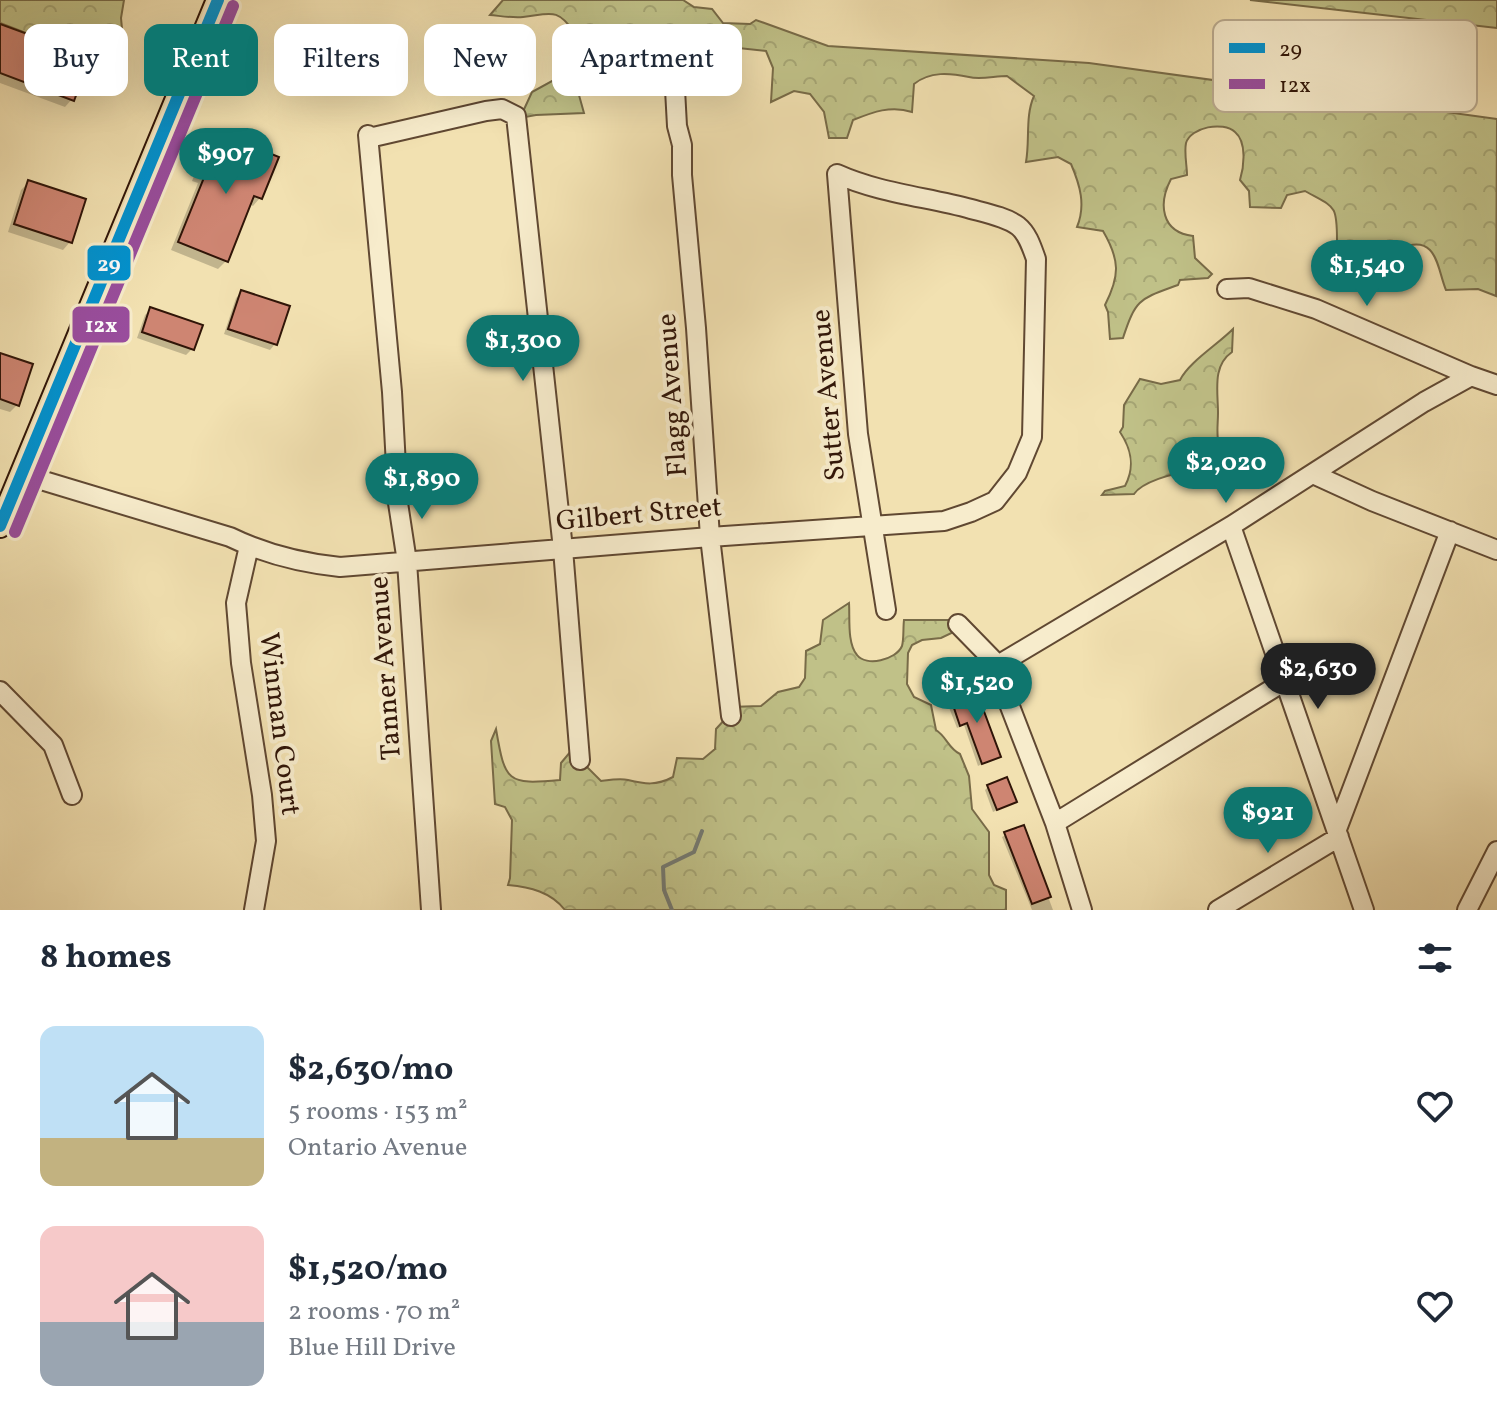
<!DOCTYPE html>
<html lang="en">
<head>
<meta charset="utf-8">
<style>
  body { margin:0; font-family:Vollkorn,serif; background:#f6f6f7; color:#1f2937; height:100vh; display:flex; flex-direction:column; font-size:30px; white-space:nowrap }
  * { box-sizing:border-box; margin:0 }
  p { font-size:26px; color:#747a83 }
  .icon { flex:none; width:44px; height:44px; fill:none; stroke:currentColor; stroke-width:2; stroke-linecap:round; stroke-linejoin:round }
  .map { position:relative; height:910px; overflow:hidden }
  .panel { display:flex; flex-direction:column; background:#fff; flex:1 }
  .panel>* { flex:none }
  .hud { position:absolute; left:24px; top:24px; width:800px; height:72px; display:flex; gap:16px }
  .price { position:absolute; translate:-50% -68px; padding:0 18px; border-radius:28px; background:#0f766e; color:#fff; font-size:26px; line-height:52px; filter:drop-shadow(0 2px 4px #0008) }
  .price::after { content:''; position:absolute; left:50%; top:48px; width:24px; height:18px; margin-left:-12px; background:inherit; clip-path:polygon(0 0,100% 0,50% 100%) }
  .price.active { background:#222; color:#fff }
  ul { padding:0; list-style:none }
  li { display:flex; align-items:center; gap:24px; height:200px; padding:0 40px }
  li span { display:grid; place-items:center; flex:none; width:224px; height:160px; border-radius:16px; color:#555 }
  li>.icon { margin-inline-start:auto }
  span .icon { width:96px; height:96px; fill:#fffc; stroke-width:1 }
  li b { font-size:34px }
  h2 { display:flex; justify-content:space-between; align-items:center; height:96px; padding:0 40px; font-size:34px }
  .tag { padding:0 28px; border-radius:16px; background:#fff; box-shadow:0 8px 32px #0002; font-size:28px; line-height:72px }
  .tag.active { background:#0f766e; color:#fff }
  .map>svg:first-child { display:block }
  .forest { fill:url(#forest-crowns); stroke:#786b48; stroke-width:2 }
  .shadow { fill:#0003 }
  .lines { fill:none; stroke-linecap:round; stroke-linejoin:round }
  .stream { stroke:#737971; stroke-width:4 }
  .building { fill:#ce8572; stroke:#301508; stroke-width:2 }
  .minor-casing { stroke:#604832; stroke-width:22 }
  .major-casing { stroke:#301508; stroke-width:26 }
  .minor { stroke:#f7eccc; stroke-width:18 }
  .major { stroke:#f2e1b1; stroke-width:22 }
  .bus-1-casing { stroke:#f7eccc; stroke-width:18 }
  .bus-2-casing { stroke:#f7eccc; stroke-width:18 }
  .bus-1 { stroke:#0092d0; stroke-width:12 }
  .bus-2 { stroke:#994d9d; stroke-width:12 }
  .labels { text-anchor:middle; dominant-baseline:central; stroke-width:8; stroke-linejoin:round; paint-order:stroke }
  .street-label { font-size:28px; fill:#301508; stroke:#f7eccc }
  .key { fill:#f7eccc; stroke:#bbac91; stroke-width:2 }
  .key-label { font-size:22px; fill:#301508 }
  .line-badge { stroke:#f7eccc; stroke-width:3 }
  .badge-label { font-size:22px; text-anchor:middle; font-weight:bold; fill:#fff }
</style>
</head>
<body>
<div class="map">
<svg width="1497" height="910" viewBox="0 0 1497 910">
  <defs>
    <pattern id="forest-crowns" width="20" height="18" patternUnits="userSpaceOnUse" patternTransform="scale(2)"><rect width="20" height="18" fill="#c0c188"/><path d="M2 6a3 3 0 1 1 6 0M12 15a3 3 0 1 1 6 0" fill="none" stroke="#a5a574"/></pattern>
  </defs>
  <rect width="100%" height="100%" fill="#f2e1b1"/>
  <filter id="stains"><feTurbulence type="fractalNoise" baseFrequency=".0025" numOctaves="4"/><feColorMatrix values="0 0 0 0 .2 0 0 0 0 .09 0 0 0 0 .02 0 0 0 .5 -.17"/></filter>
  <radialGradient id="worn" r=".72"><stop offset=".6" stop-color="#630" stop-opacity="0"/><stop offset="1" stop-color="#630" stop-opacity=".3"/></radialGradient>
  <path class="forest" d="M0,0H124L121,18L123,39L103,34L89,52L63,44L57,45L0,23Z
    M503,0H683L694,7L712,9L723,23L750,24L756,20L828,46L1089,63L1497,119L1496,296L1478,289L1446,290C1437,269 1438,233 1401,248C1385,243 1373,240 1362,256L1337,240C1337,204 1335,208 1305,191L1287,195L1281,208L1250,207L1249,191L1240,180C1244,167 1247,142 1235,132C1223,121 1191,127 1186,143C1184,153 1187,166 1187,175L1171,179C1158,204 1161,232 1193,236L1195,258L1212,274L1208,278L1180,280L1178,285C1140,299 1136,298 1123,338L1110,339L1108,312L1105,305C1120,276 1120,260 1103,231L1077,227C1086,205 1080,185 1071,164L1058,157L1026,162C1030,140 1025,116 1034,96L1007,76C995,76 980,80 969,77C950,73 930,71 914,84L912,112C891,105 873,112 853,120L847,138H829L824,112L810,94L794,91L771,102L773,68L766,51L729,47L719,53L715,62L687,60L675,71L658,56L628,58L612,65L589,69L577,88L584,113L536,115L520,118L532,92L565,74L563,57L572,46L574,32C557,7 550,14 523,17C512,18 501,16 490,15Z
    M1250,0H1497V28Z
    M1233,329L1232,352C1212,366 1218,391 1218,413C1218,425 1216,434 1219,446L1201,454L1188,472C1173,473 1142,482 1134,494L1102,495L1105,491L1125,486C1135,467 1132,450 1120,432L1123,427L1124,405L1140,379L1161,384L1180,380C1189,362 1217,345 1233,329Z
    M849,603C850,618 847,643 857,655C866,667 896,660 902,646C904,639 903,628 904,620H951L960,629L941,638L922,640L912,645L908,653L907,684L914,697L931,705L936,730C947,737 948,748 960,754L969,776L972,809L989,832V875L994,885L1006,890V910H565C551,892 530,887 508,885L510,878L512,820L505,807L495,804L491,741L496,729C505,782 507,785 560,780L561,763L571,751L601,781C609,780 620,778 628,780C645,784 656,786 673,777L677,758L703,759L715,749L716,729L727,717L729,707L761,706L778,692L799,687L805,678L806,651L820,644L823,620Z"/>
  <path class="shadow" d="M0,28L72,99L65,107L0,83Z
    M216,133L234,147L255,156L259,151L260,198L253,206L249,204L226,261L218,269L171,250L198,183L192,181L208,141Z
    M29,182L70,242L63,250L8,232L21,190Z
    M242,292L275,344L270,350L224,334L236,298Z
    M151,309L192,349L186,355L137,338L145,315Z
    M0,355L17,405L10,412L0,409Z
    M975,693L998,756L978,766L964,725L957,728L948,705Z
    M989,786L1014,802L993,812L985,790Z
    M1022,827L1053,910H1032L1002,837Z"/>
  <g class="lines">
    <path class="stream" d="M672,910L664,890L663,867L694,852L702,831"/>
  </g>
  <path class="building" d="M0,24L90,57L74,101L0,73Z
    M216,131L239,140L237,146L257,154L259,149L279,157L262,199L254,196L228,262L178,242L205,175L199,173Z
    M28,180L86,199L72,243L14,224Z
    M241,290L290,306L277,345L228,329Z
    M150,307L203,325L194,350L142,332Z
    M0,353L33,364L19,406L0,399Z
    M976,690L1001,757L982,764L967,723L960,726L951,699Z
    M1007,777L1017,802L997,810L987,785Z
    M1024,825L1051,897L1032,904L1004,832Z"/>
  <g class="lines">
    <g class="minor-casing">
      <path id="minor" d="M674,71L677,126L682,145V175L696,328L710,537L731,716
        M368,135L392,392L398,503L407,562L431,910
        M369,138L486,111L502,109L516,116L563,549L580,760
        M1227,289L1249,288L1316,309L1471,376L1497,385
        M21,474L230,537C265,554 302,563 340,567L710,537L944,521L971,512L995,501L1017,473L1032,437L1036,259C1032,248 1028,234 1018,226C1006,217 986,213 971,209C927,197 879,193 837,174L858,434L886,610
        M1313,474L1372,501L1497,550
        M1231,526L1364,910
        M249,546L236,603L241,663L262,795L266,841L254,910
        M958,624L998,665
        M998,665L1231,526L1424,402L1471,376
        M998,665L999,678L1055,823L1082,910
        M0,691L53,745L72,795
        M1055,823L1285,681
        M1337,829L1450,531
        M1218,910L1339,837
        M1467,910L1497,851"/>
    </g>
    <g class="major-casing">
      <path id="major" d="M0,526L218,0"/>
    </g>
    <use href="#minor" class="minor"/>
    <use href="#major" class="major"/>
    <g class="bus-1-casing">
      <path id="bus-1" d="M0,526L218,0"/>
    </g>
    <g class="bus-2-casing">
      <path id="bus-2" d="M15,532L233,6"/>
    </g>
    <use href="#bus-1" class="bus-1"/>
    <use href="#bus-2" class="bus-2"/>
  </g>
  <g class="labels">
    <g class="street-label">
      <text transform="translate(673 395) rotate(-94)">Flagg Avenue</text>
      <text transform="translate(829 395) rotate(-95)">Sutter Avenue</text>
      <text transform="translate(639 515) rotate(-5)">Gilbert Street</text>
      <text transform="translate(386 668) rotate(-94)">Tanner Avenue</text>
      <text transform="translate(279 724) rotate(83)">Winman Court</text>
    </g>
  </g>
  <rect x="1213" y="20" width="264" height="92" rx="12" class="key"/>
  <rect x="1229" y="43" width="36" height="10" fill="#0092d0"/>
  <rect x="1229" y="79" width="36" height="10" fill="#994d9d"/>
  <g class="key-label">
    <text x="1279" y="56">29</text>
    <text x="1279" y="92">12x</text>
  </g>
  <g class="line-badge">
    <rect x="86" y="244" width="46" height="38" rx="8" fill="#0092d0"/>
    <rect x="71" y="305" width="60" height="39" rx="8" fill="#994d9d"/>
  </g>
  <g class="badge-label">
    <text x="109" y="271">29</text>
    <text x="101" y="332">12x</text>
  </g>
  <rect width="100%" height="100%" filter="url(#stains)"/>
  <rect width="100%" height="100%" fill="url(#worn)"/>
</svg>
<b class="price" style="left:226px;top:196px">$907</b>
<b class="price" style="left:1367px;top:308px">$1,540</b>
<b class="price" style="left:523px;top:383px">$1,300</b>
<b class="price" style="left:1226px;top:505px">$2,020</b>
<b class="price" style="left:422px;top:521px">$1,890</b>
<b class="price active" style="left:1318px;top:711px">$2,630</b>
<b class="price" style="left:977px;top:725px">$1,520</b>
<b class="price" style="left:1268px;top:855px">$921</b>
<div class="hud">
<a class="tag">Buy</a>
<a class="tag active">Rent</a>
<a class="tag">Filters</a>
<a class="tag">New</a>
<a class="tag">Apartment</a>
</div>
</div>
<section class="panel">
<h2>8 homes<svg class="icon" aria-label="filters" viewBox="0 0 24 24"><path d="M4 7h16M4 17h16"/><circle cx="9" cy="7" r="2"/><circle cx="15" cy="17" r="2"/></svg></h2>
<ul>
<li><span style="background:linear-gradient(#bfe0f5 70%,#c2b280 0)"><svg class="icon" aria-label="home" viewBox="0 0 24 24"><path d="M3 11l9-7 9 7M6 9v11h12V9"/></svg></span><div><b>$2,630/mo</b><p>5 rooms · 153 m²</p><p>Ontario Avenue</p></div><svg class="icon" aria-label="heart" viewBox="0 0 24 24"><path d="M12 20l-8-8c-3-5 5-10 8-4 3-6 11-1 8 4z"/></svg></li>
<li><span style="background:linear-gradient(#f6c9c9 60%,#9aa5b1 0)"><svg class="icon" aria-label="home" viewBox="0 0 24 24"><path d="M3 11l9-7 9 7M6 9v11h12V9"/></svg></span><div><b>$1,520/mo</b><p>2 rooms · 70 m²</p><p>Blue Hill Drive</p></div><svg class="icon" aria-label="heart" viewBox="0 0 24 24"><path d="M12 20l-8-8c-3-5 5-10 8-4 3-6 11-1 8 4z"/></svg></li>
</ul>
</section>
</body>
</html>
